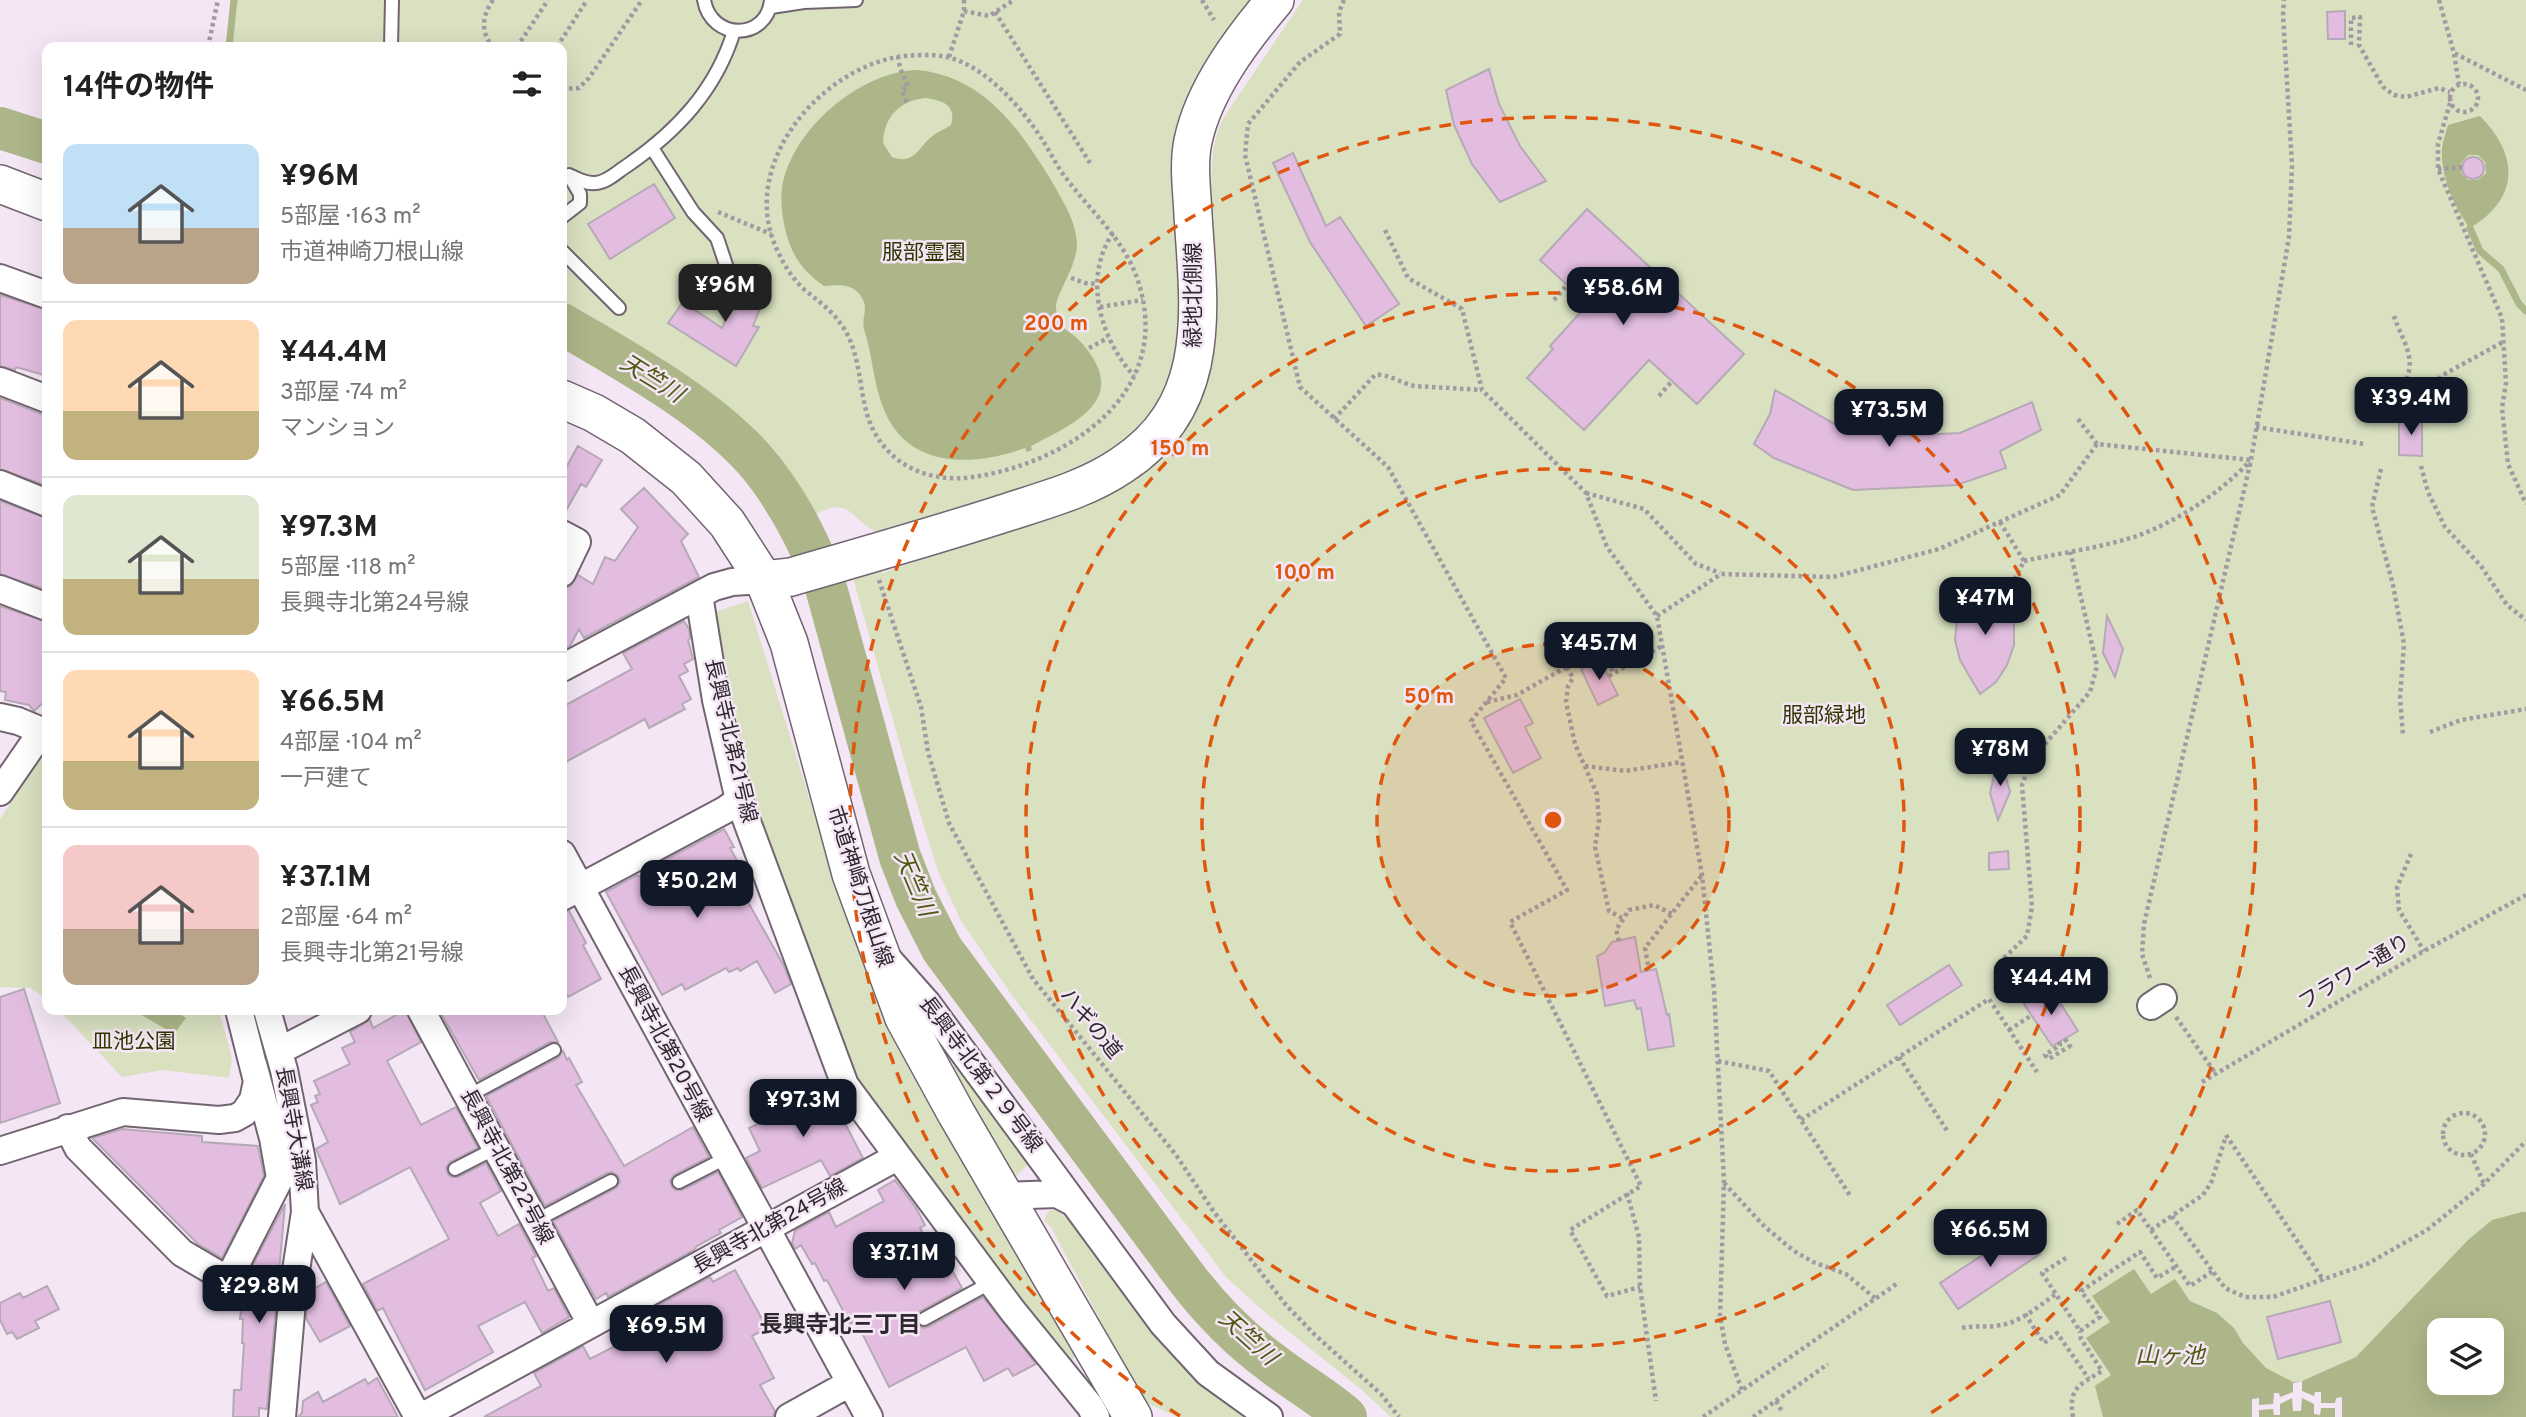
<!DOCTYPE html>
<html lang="ja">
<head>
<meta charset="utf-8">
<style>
  body { margin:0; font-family:Overpass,"Noto Sans JP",sans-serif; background:#f6f6f6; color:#222; height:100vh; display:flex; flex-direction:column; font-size:26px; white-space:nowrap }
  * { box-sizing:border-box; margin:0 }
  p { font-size:23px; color:#767676 }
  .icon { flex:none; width:38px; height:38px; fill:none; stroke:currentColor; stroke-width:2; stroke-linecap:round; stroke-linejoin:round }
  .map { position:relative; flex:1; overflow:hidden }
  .side { position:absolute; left:42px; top:42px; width:525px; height:973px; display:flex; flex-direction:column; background:#fff; border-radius:14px; box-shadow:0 7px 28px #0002 }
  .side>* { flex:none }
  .controls { position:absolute; left:2427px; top:1318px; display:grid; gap:14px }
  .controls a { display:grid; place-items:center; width:77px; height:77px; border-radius:14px; background:#fff; box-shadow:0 7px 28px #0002; font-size:35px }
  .price { position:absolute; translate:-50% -60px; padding:0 16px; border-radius:14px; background:#111827; color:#fff; font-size:23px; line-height:46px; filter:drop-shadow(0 2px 4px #0008) }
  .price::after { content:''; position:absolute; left:50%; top:42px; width:21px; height:16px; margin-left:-10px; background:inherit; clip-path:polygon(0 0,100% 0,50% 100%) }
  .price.current { background:#222; color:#fff }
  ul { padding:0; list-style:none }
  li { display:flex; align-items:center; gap:21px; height:175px; padding:0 21px }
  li+li { border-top:2px solid #e0e0e0 }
  li span { display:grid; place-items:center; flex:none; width:196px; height:140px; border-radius:14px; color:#555 }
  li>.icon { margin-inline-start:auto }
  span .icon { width:84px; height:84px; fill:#fffc; stroke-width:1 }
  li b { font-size:30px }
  h2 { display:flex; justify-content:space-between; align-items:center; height:84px; padding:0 21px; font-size:30px }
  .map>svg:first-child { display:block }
  .green { fill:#d9e1c1; fill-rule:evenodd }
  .water { fill:#acb688; fill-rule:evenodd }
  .pier { fill:#f4e6f4 }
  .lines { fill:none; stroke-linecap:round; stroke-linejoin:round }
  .stream { stroke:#acb688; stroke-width:7 }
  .river { stroke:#acb688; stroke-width:42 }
  .building { fill:#e2bde0; stroke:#b6a9b6; stroke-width:2 }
  .lane-casing { stroke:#726571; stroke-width:16 }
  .street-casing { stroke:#726571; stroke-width:30 }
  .secondary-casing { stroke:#726571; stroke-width:40 }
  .path { stroke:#a399a3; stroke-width:4.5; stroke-dasharray:3.5 3.5; stroke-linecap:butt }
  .lane { stroke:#fff; stroke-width:12 }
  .street { stroke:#fff; stroke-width:26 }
  .secondary { stroke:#fff; stroke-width:37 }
  .ring { fill:none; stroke:#df570e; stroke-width:3.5; stroke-dasharray:12 9 }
  .labels { text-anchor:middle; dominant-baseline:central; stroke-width:5; stroke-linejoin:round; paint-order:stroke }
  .park-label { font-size:21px; fill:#2f3600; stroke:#f4e6f4 }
  .street-label { font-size:21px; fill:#2d282d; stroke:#f4e6f4 }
  .water-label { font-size:23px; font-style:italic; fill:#4d5810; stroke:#f4e6f4 }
  .neighbourhood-label { font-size:23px; font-weight:bold; fill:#2d282d; stroke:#f4e6f4 }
  .centre { fill:#df570e; stroke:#f4e6f4; stroke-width:3.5 }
  .ring-label { font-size:21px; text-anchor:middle; font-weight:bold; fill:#df570e; stroke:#f4e6f4; stroke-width:5; stroke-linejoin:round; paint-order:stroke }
</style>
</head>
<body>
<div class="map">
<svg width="2526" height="1417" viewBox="0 0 2526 1417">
  <rect width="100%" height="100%" fill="#f4e6f4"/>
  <path class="green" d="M237,0H1249C1227,35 1181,93 1175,133C1158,227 1212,332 1149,415C1138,429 1126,442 1111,452C1084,471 1049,479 1018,490C973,505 928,520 883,535C846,520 854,492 809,518C796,497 783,474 767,455C713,391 632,352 562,309V47H231Z
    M1303,0H2526V1417H1391L1363,1391L1268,1315L1226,1277L1011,994L960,919L938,871L914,795L853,578L880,568L882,573L1063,512L1212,353C1218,307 1213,259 1212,213C1212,179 1208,148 1224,117ZM2440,1330H2492V1382H2440Z
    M748,601L843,907L865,966L919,1086L1075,1354L1071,1364L855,1081L749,796L712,613Z
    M44,752L47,754V999L30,988L0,987V819Z
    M59,1010H219L232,1058L229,1078L163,1070L122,1077Z
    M953,1066L962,1067L1031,1162L1014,1178L951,1073Z
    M1055,1210L1074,1223L1247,1417H1177L1143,1401L1051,1227L1044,1220L1048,1211Z"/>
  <path class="water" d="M918,70C984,77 1019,128 1051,180C1062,200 1076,220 1077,244C1077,267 1055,295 1056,308C1058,330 1067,328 1079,340C1132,397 1080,421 1031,446L1032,450L1027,452L1025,448C975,466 910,470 885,412C873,385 873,356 864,329C861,318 869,309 862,298C853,283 840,285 824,286C806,274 793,258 787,236C783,221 780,204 782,188C791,130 860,71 918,70ZM925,98C942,100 957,105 951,125C944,130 936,132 930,138C917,150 913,165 892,157L883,143C884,117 899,101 925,98Z
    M2480,116C2519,155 2520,198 2470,228C2454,208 2440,174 2442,148C2443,140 2446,132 2448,125ZM2468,155H2478L2485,162L2486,173L2478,180H2468L2461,173V163Z
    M133,1010H182L180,1014L186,1018L174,1034Z
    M2522,1212H2526V1417H2103L2095,1386L2111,1375L2086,1338L2110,1322L2092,1296L2134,1269L2151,1294L2175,1279L2190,1301L2217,1313L2234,1328L2243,1343L2266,1368L2293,1382L2302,1381L2356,1357L2468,1240L2492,1220ZM2440,1330H2492V1382H2440Z"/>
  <path class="pier" d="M2302,1381V1391L2314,1396L2315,1392H2321V1403H2335L2336,1398L2342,1397V1417H2335V1408H2321L2320,1415L2314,1414V1404L2302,1398L2301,1411H2293L2292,1398L2280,1404V1415H2274L2273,1409L2259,1410V1417H2252V1399L2259,1398V1405L2273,1404L2274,1393H2279L2280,1397L2293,1392V1383Z"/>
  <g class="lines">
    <path class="stream" d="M229,47L234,0
      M2470,228L2480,251L2501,269L2519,304L2526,311"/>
    <path class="river" d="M0,128L47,143
      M562,324C625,361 704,404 753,458C784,493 805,534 823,577L900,857L916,898L942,949L1185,1276C1210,1309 1238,1338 1272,1363C1296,1382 1323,1397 1346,1417"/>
  </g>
  <path class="building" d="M2345,11V39H2328L2327,12Z
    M1489,69L1499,104L1520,146L1546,181L1500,202L1472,164L1454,125L1446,90Z
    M1293,153L1326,226L1340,217L1399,304L1366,326L1310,242L1273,163Z
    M2462 168a11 11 0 1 1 22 0a11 11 0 1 1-22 0Z
    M654,184L675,218L610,259L588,224Z
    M1587,209L1744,354L1697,404L1649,360L1584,430L1527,378L1553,349L1550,346L1588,304L1540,260Z
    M741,281L767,291L753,326L759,327L736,366L668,323L683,302L722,328Z
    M0,295L47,310V376L16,367L15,370L0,366Z
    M1775,390L1833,423L1894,436L1960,433L2032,402L2041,430L2000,451L2006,468L1957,485L1853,490L1774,458L1754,444L1770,414Z
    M0,398L47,416V476L44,485L0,469Z
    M2399,418H2422V456L2399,455Z
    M578,446L602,460L586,487L581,484L562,518V475Z
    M644,488L688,534L681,541L699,577L584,638L579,629L570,646L562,650V589L571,586L578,575L593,584L605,557L615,561L638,527L621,509Z
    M0,501L47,518V590L0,574Z
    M1988,583L2005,598L2014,622V645L2007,665L1996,682L1980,694L1960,660L1955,640L1957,618L1969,597Z
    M0,606L47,622V699L34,711L29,705L5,700L6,692L0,691Z
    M2107,616L2123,649L2115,677L2103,653Z
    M684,621L689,629L690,638L688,640L693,659L684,664L688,671L679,676L691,699L682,704L685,709L649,728L645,719L562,764V707L632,669L623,653Z
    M1600,660L1618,695L1598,705L1581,669Z
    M1520,699L1533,723L1525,727L1541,758L1513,773L1484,718Z
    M1999,753L2010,792L1998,820L1990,793Z
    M724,829L734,847L730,848L740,866L737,868L745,882L741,884L750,901L748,902L784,966L791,984L775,993L757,961L740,971L738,968L729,972L726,968L685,990L682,984L662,995L606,892L637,875L685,897L665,860Z
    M2008,851L2009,869L1989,870V853Z
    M569,911L586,943L583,945L601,979L568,997L562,986V913Z
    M1635,937L1641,972L1656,969L1667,1015L1669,1014L1674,1046L1648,1050L1641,1008L1637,1009L1634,1000L1605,1006L1597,956L1604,953L1612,942Z
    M1949,965L1962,985L1900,1025L1887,1005Z
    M2050,987L2078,1031L2052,1046L2024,1004Z
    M24,989L60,1103L0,1123V997Z
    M405,1010L421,1042L387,1061L421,1125L456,1107L478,1148L450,1162L446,1168L448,1174L451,1177H458L486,1163L501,1191L480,1203L498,1236L519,1224L536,1256L532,1258L548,1291L554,1288L569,1317L542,1333L525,1302L478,1326L493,1352L425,1390L383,1308L377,1311L363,1284L449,1239L410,1167L340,1204L316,1149L328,1142L311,1105L318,1102L315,1096L320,1094L314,1081L350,1064L342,1048L355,1042L350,1032L370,1020L373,1028Z
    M439,1010H541L558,1042H550L479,1080Z
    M563,1051L567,1060L569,1058L582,1082L576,1085L624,1166L693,1127L709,1157L674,1175L670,1181L672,1187L675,1190H682L718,1172L742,1217L719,1230L721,1233L697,1246L694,1250L608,1297L606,1293L596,1299L553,1221L616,1188L620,1182L618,1176L612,1172L607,1173L545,1206L486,1096L558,1058Z
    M827,1082L838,1105L836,1106L863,1158L830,1176L821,1160L762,1188L746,1158L760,1151L749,1128L793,1108L790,1100Z
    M122,1129L202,1136V1142L258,1146L264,1176L222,1258L198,1244L92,1138Z
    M895,1180L916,1208L925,1225L920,1228L939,1263L946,1259L962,1288L919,1312L915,1318L917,1324L923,1328L928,1327L983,1297L1036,1364L1013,1376L1008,1368L984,1381L966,1347L889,1387L856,1321L850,1324L827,1280L824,1281L815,1263L812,1264L801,1245L795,1249L792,1243L795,1231L829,1212L836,1227L884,1201L878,1190Z
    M285,1204L267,1409L259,1408V1417H233L234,1390H241L244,1343H242L243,1319H240L243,1293H240V1289Z
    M2022,1229L2040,1254L1958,1309L1940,1283Z
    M735,1270L767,1328L752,1336L774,1378L760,1385L775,1411L773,1417H484L541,1386L534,1373L583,1346L590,1359L629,1339L627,1335L651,1322L646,1312L710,1277L713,1282Z
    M326,1282L350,1326L320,1342L306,1318L309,1292Z
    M47,1286L59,1309L35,1321L39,1328L17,1339L12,1332L7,1334L0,1320V1303L20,1293L23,1298Z
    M2330,1301L2341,1342L2278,1359L2267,1317Z
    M377,1378L398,1417H298L302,1413L303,1401L318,1392L323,1402L365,1379L368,1384Z"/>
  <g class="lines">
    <g class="lane-casing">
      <path id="lane" d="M704,0C711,41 767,41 771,0
        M771,7L804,2L856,0
        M391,47L392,0
        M652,148L693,212L717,238L727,268
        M569,175C577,179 586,184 595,183C607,183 618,171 628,165C677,131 716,90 734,31
        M562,217L580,203V194L570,177
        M562,251L619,308
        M468,1096L554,1050
        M455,1169L496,1148
        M679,1182L726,1158
        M535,1221L611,1181
        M924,1319L992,1282"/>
    </g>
    <g class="street-casing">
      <path id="street" d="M0,278L47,295
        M0,381L47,399
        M0,484L47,503
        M562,534L577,542L562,573
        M0,589L47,607
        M699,595L716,700L739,800L845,1085L1012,1310L1090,1406L1096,1417
        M562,668L714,587L732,582L764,580
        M0,717L18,721L42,731
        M0,792L42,731L47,735
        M562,854L869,1417
        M562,897L725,810L739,800
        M889,960L927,1003L1163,1324L1208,1373L1269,1417
        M2151,1006L2163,998
        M267,1010L284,1070L302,1161L305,1212L293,1290L282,1417
        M421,1010L591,1324
        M279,1051L358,1010
        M68,1128L78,1148L182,1253L228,1280L280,1178L273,1138L253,1064
        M0,1151L123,1112L219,1120L235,1118L244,1113L253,1100L257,1081L239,1010
        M1004,1196L1057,1194L1074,1203
        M305,1212L418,1417
        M421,1417L897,1157
        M789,1417L850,1383"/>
    </g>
    <g class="secondary-casing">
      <path id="secondary" d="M0,184L47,202
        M562,399L594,413L633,436L686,478L727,523L764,580L789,643L851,874L904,1018L956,1113L1133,1417
        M764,580L791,577C863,556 934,536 1005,513C1045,500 1087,489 1122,465C1214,405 1199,309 1193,215C1192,191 1188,165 1193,141C1204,89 1242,39 1275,0"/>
    </g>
    <path class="path" d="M493,0C482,16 480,32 493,47
      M1202,0L1214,20
      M1344,0L1339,12L1340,34L1300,62L1248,124L1245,155L1300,387L1388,467L1506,678L1471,721L1567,890L1510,922L1641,1186L1570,1230L1607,1296L1640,1287
      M2439,0L2454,53L2526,90
      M964,11L989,16L1014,0
      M995,12L1090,163
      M2351,45V18L2360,17L2359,45L2383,87L2394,95L2406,97L2439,88L2450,92
      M208,47L218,0
      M517,47L548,0
      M557,47L587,0
      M2454,54L2459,84
      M898,56L900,68L908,87L902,90L907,103
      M904,56C918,55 934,54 947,57C986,66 1023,109 1043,141C1051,153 1057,167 1066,178C1092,213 1126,241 1139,284C1173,394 1068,463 973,477C926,484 881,462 867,414C859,386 860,356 845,330C834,312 822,304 806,291C792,279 782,262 775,245C740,162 822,66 904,56Z
      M949,57L964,11V0
      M2450 98a14 14 0 1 1 28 0a14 14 0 1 1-28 0Z
      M562,89L579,88L589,78L642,0
      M2450,103L2438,144V169L2502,318L2506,383L2502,408L2508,464L2526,504
      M2438,169L2465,167
      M718,212L771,234
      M1385,230L1408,278L1462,309L1482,390L1586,493L1607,547L1657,616L1702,875L1714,990L1724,1182L1720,1316L1725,1344L1742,1390
      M1113,233C1082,278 1101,340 1134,376
      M1071,278L1085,283L1098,284
      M1554,300L1567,285
      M1100,307L1143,300
      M2394,316C2399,333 2413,352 2409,371C2407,380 2402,390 2399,398
      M1089,348L1108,338
      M1659,396L1672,381
      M2424,403L2441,376L2503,342
      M1334,419L1375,375C1388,373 1402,384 1415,386L1482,390
      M2078,419L2097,444
      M2256,427L2364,444
      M2421,466L2428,492L2445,527L2481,566L2507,605L2526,620
      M2381,469L2372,507L2393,585L2404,644L2400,698L2403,735
      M1586,493L1644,509L1696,564L1720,573
      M2000,522L2024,561L2007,594
      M2024,561C2060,553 2099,548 2134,537C2177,522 2220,493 2250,461
      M879,580L921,707L928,752L949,823L1033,979L1176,1155L1214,1212L1286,1305L1315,1335L1381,1394L1399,1417
      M1657,616L1721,574L1833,577L1939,549L2060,495L2097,444L2251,460
      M1567,667L1573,678L1568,686L1566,702L1575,744L1597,794L1599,821L1595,847L1609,911L1622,918
      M1609,676L1662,646
      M1487,702L1517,695L1598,649L1614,673
      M2430,732L2461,720L2526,709
      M1585,766L1625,771L1682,762
      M2411,854L2397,887L2399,910L2424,951
      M1619,941L1616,930L1629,910L1654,905L1672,914
      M2004,958L2027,936L2032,907L2022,785L2032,759L2090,692L2097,666L2070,551
      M1648,965L1645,948L1702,875
      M2150,978L2142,954L2144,924L2251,460L2289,237L2292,165L2283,15L2284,0
      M2176,1017L2216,1074
      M2009,1030L2032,1015
      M2065,1039L2072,1049
      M2059,1042L2060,1045L2045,1055L2049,1059L2070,1046
      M1899,1057L1948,1132
      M1718,1061L1769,1071L1851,1197
      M2202,1082L2424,951L2526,895
      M2443 1134a21 21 0 1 1 42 0a21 21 0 1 1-42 0Z
      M1801,1120L1989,999L2037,1072
      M2226,1135L2324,1281
      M2471,1154L2484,1184
      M1724,1183L1765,1227L1794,1251L1813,1262L1846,1274L1876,1299
      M1627,1193L1639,1237L1640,1287L1656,1401
      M2172,1216L2225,1288L2245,1297H2273L2367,1264L2427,1230L2484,1184L2526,1141
      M2117,1224L2137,1210L2190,1286L2213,1271
      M2151,1230L2203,1195L2211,1183L2226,1136
      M2066,1258L2042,1273L2080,1331L2100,1317L2081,1291L2140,1252L2157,1278L2175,1267
      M2025,1314L2044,1343L2057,1333L2089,1379
      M1962,1328C1975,1325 1988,1328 2001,1325C2021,1322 2040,1305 2056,1294
      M1776,1401L1783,1413
      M1703,1417L1898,1283
      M1753,1417L1828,1364
      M2073,1417C2068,1388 2079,1385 2102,1371L2081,1339L2080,1331"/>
    <use href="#lane" class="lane"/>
    <use href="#street" class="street"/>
    <use href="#secondary" class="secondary"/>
  </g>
  <circle cx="1553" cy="820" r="176" fill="#df570e" fill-opacity=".12"/>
  <g class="ring">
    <circle cx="1553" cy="820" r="176"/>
    <circle cx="1553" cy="820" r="351"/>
    <circle cx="1553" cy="820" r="527"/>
    <path d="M1180 1416A703 703 0 1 1 1926 1416"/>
  </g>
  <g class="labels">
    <g class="park-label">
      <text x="924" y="253">服部霊園</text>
      <text x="1824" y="716">服部緑地</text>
      <text x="134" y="1042">皿池公園</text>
    </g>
    <g class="street-label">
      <text transform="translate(1194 295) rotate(-90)">緑地北側線</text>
      <text transform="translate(730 741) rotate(77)">長興寺北第21号線</text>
      <text transform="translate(859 887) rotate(72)">市道神崎刀根山線</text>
      <text transform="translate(2355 973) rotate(-31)">フラワー通り</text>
      <text transform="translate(1090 1024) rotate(51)">ハギの道</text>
      <text transform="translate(664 1044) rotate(62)">長興寺北第20号線</text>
      <text transform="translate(980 1075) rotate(53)">長興寺北第２９号線</text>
      <text transform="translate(293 1129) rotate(80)">長興寺大溝線</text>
      <text transform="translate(506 1167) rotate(62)">長興寺北第22号線</text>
      <text transform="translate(770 1227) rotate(-29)">長興寺北第24号線</text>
    </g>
    <g class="water-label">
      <text transform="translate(651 380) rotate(32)">天竺川</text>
      <text transform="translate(913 884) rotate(67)">天竺川</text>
      <text transform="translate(1247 1339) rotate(42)">天竺川</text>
      <text x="2170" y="1357">山ヶ池</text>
    </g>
    <g class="neighbourhood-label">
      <text x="840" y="1326">長興寺北三丁目</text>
    </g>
  </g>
  <circle cx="1553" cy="820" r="10" class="centre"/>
  <g class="ring-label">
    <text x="1056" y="330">200 m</text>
    <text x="1180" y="455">150 m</text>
    <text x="1305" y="579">100 m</text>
    <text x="1429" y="703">50 m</text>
  </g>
</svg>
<div class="controls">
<a><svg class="icon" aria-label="layers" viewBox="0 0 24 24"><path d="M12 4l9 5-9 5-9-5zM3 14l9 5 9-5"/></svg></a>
</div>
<b class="price current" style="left:725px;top:324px">¥96M</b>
<b class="price" style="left:1623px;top:327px">¥58.6M</b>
<b class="price" style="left:2411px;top:437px">¥39.4M</b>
<b class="price" style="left:1889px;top:449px">¥73.5M</b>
<b class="price" style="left:1985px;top:637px">¥47M</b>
<b class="price" style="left:1599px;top:682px">¥45.7M</b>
<b class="price" style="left:2000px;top:788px">¥78M</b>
<b class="price" style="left:697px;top:920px">¥50.2M</b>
<b class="price" style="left:2051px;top:1017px">¥44.4M</b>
<b class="price" style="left:803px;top:1139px">¥97.3M</b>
<b class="price" style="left:1990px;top:1269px">¥66.5M</b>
<b class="price" style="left:904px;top:1292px">¥37.1M</b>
<b class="price" style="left:259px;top:1325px">¥29.8M</b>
<b class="price" style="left:666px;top:1365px">¥69.5M</b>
<section class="side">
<h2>14件の物件<svg class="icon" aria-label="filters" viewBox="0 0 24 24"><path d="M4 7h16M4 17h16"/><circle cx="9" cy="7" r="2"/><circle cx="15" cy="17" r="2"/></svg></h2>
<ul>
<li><span style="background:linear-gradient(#bfe0f5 60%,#b9a48a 0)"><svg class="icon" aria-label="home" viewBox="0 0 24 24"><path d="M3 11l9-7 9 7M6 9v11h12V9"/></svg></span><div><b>¥96M</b><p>5部屋 · 163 m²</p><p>市道神崎刀根山線</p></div></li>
<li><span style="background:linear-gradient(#ffd9b3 65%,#c2b280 0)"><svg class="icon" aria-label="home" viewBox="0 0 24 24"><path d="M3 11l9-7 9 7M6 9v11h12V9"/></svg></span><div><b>¥44.4M</b><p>3部屋 · 74 m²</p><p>マンション</p></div></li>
<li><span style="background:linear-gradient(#dfe7d0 60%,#c2b280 0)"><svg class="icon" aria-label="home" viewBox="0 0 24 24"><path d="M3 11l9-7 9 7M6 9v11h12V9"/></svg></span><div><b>¥97.3M</b><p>5部屋 · 118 m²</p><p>長興寺北第24号線</p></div></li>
<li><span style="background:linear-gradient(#ffd9b3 65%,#c2b280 0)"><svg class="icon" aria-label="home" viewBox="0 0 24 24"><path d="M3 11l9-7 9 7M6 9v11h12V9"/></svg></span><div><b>¥66.5M</b><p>4部屋 · 104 m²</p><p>一戸建て</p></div></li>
<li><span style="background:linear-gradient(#f6c9c9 60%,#b9a48a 0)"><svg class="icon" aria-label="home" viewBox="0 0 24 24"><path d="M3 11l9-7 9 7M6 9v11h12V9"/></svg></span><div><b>¥37.1M</b><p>2部屋 · 64 m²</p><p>長興寺北第21号線</p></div></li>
</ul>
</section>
</div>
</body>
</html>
